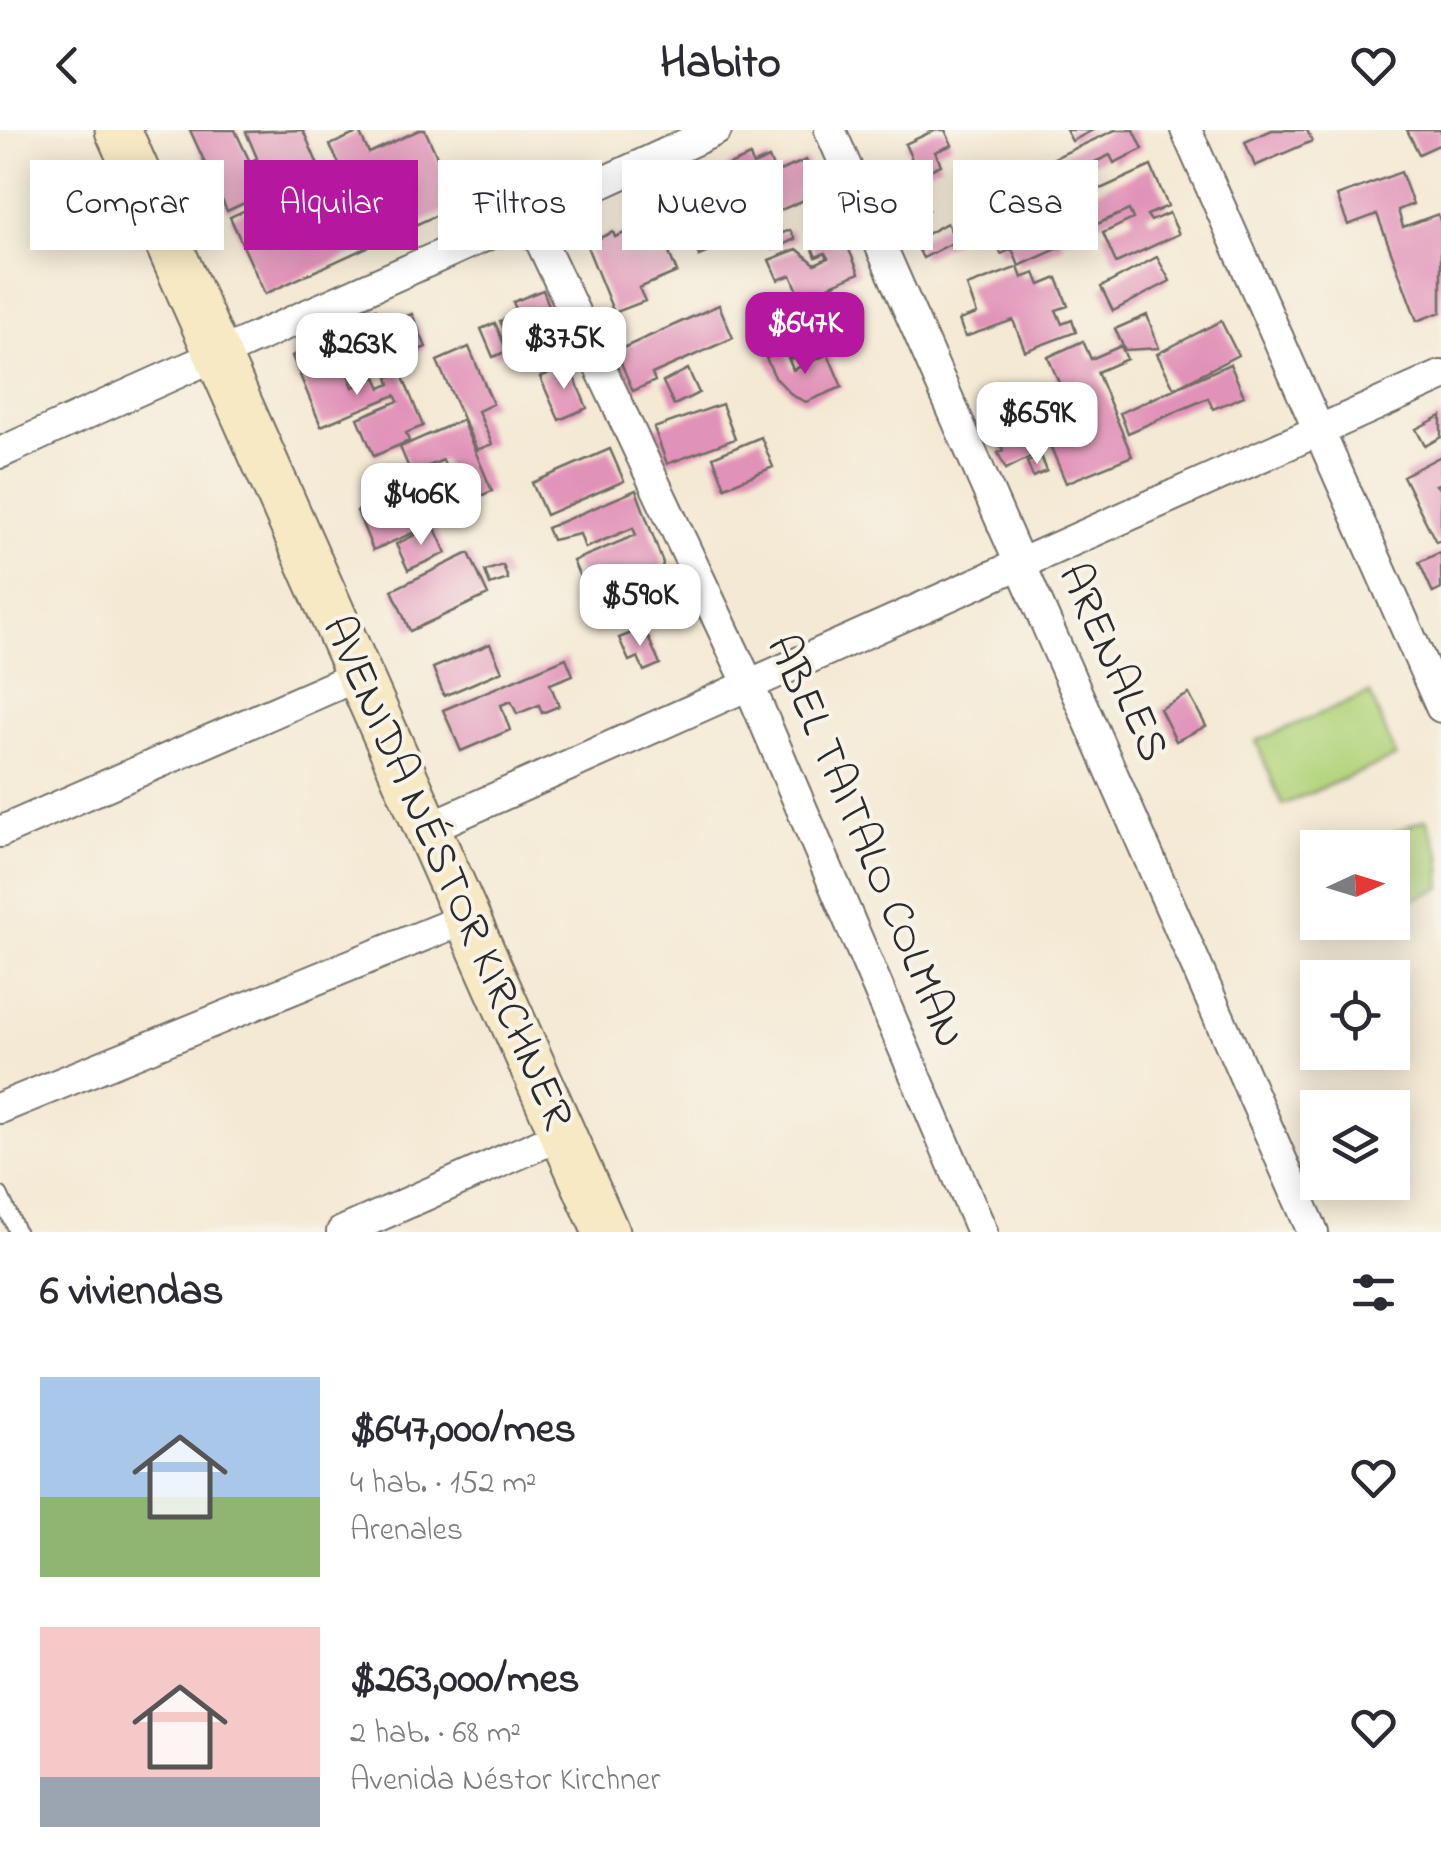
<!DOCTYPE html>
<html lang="es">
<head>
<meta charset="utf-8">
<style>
  body { margin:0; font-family:"Indie Flower",sans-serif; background:#f2f2f3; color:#2b2b33; height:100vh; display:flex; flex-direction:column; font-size:38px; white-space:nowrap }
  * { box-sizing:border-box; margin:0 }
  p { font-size:32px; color:#7c7c81 }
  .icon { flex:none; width:55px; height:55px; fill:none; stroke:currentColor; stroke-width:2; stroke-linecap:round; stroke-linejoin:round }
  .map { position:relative; height:1102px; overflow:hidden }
  .panel { display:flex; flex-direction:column; background:#fff; flex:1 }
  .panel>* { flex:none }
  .hud { position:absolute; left:30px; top:30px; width:1382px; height:90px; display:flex; gap:20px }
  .needle { width:65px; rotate:86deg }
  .controls { position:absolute; left:1300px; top:700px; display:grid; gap:20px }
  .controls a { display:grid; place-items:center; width:110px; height:110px; border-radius:0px; background:#fff; box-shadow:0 5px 25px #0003; font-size:50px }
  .price { position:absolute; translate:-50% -85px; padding:0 22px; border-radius:20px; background:#fff; color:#222; font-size:32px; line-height:65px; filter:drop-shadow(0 2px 5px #0008) }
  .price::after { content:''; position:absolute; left:50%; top:60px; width:30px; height:22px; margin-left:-15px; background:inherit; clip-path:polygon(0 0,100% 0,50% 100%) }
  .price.current { background:#b5179e; color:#fff }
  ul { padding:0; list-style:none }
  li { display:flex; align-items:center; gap:30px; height:250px; padding:0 40px }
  li span { display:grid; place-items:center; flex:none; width:280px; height:200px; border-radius:0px; color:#555 }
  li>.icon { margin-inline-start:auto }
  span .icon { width:120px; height:120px; fill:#fffc; stroke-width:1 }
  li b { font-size:42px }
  h2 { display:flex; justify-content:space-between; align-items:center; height:120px; padding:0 40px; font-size:42px }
  .tag { padding:0 35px; border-radius:0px; background:#fff; box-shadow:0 5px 25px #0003; font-size:35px; line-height:90px }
  .tag.current { background:#b5179e; color:#fff }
  header { display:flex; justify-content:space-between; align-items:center; height:130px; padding:0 40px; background:#fff; font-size:45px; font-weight:700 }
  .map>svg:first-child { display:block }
  .green { fill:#b2d47c; stroke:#6e8054; stroke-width:2.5 }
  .building { fill:#e192b8; fill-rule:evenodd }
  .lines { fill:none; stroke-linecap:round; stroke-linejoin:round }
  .lane-casing { stroke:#716e66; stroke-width:19 }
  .street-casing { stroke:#716e66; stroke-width:34 }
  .secondary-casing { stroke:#716e66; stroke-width:49 }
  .lane { stroke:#fff; stroke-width:15 }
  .street { stroke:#fff; stroke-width:30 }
  .secondary { stroke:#f6e9c3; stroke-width:45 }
  .labels { text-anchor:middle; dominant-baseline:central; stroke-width:8; stroke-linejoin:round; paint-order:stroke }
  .street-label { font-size:45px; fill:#2b2b2b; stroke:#f7f3e8 }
</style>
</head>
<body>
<header><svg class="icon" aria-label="back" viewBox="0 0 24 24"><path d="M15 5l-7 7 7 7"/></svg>Habito<svg class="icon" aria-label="heart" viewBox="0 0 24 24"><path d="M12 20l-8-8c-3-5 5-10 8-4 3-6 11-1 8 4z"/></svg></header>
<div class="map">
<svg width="1441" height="1102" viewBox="0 0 1441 1102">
  <rect width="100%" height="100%" fill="#f7f3e8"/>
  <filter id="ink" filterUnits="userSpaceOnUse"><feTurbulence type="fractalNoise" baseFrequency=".01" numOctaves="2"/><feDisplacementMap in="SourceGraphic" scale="20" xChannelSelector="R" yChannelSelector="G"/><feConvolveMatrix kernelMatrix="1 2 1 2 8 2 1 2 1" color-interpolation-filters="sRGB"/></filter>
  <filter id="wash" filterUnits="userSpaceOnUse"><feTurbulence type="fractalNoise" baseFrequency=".0048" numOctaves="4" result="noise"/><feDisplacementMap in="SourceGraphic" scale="40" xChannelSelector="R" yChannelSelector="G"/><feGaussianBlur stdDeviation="2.25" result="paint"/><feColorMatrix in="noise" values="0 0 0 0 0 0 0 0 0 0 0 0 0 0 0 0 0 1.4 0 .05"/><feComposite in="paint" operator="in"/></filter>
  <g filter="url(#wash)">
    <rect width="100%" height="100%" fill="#f4e9d4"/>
    <path class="green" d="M1370,563L1396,627L1282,675L1256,611Z
      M1426,689L1441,725V758L1393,778L1392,718L1358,717Z"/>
    <g id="blocks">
      <path class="building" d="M190,0H235L250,32L257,28L246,2L303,0L318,35L261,56L264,64L227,81Z
        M419,0H425L459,75L265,164L230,87L340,36L330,15L359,2L369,23Z
        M935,0H945L952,15L935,22L941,35L919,45L905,14Z
        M1066,0H1093L1072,11Z
        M1115,0H1134L1143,19L1114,33L1110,25L1063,47L1054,28Z
        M1272,0H1307L1312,11L1255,36L1245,12Z
        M1407,0H1441V14L1419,24Z
        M750,26L753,35L769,28L775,43L806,30L820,63L751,93L727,36Z
        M1151,36L1168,76L1147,85L1151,91L1169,83L1179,104L1116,133L1103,103L1133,89L1129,80L1097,94L1092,83L1056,99L1064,116L1019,136L1012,119L1001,124L994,107Z
        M1401,42L1413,74L1398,80L1403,97L1438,84L1441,93V182L1417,191L1377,84L1348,95L1337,66Z
        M913,49L928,80L897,94L883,63Z
        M694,74L713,120L699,126L694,113L669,123L677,142L639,158L645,171L614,183L586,114L613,102L615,107Z
        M836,89L859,143L801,168L791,145L778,150L769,130L797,119L815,134L828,128L825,123L816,127L806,102Z
        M947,93L956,111L923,128L914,111Z
        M775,94L780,104L790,100L795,109L772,120L763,100Z
        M1078,95L1081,101L1065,108L1062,102Z
        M1157,127L1170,151L1113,181L1101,157Z
        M1018,137L1022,148L1035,143L1040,155L1057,148L1068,176L1056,180L1062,194L1072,190L1076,202L1025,221L1013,190L965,207L959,190L977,184L967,156Z
        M543,160L565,216L535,228L527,207L510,214L500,191L518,184L513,172Z
        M719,175L733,208L652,244L655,251L633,261L616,221Z
        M376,179L393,217L348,237L332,200Z
        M412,184L426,217L405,226L391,193Z
        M812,185L826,213L792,229L786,215L766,224L759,210Z
        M1147,185L1159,218L1125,220L1115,199Z
        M1221,191L1238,225L1174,258L1157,224Z
        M495,193L507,221L493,227L481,199Z
        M333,208L353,257L376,247L381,258L390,254L388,247L401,242L423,296L406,303L409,311L374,326L358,288L398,271L395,265L321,296L292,226Z
        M1083,211L1091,229L1121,216L1127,229L1097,242L1132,326L1066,353L1036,282L1066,269L1048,227Z
        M469,217L493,274L478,281L492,314L477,320L437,231Z
        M785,220L793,240L828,224L842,257L806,272L793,266L775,247L766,228Z
        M569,234L587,278L559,290L540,247Z
        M1230,234L1244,266L1213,279L1208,268L1128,303L1120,283Z
        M688,239L699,263L674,275L663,252Z
        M1008,273L1026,309L1032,306L1040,322L1006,339L998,323L1003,320L985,285Z
        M722,274L735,309L667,334L654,298Z
        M1441,286V307L1425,316L1416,299Z
        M462,290L492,361L445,381L448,388L373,420L357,381L389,367L383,354L399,348L406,360L401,348L411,343L400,317ZM443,330L448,342L430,350L424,338Z
        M761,307L773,337L725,357L713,327Z
        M610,319L624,351L546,385L532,353Z
        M1041,326L1047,341L1033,347L1027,332Z
        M1441,326V353L1436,355L1441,360V410L1436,412L1403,346Z
        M636,360L663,433L659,449L674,485L644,498L630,462L593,477L573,431L636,405L633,398L585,418L580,404L552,410L547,398Z
        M434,396L446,423L408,440L396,414Z
        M1441,422V459L1433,463L1419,432Z
        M469,423L488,465L410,501L392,460Z
        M503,435L508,449L490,455L485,441Z
        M644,498L660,534L644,541L638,527L629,531L619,508Z
        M490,514L502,541L444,566L433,538Z
        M566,528L573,545L550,554L559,576L542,583L539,575L517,584L511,571L501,575L510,600L461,621L443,580Z
        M1189,564L1206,596L1176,611L1160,579Z"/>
    </g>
  </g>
  <g filter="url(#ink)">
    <use href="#blocks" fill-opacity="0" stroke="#716e66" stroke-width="2.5"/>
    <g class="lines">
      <g class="lane-casing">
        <path id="lane" d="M0,1065L17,1102"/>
      </g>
      <g class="street-casing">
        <path id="street" d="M830,0L1313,1102
          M1186,0L1441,577
          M530,88L749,555L982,1102
          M0,323C238,213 479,112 716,0
          M426,699L1441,246
          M0,702L357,546
          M0,978L464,789
          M342,1102L563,1004"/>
      </g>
      <g class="secondary-casing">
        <path id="secondary" d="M118,0L606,1102"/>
      </g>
      <use href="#lane" class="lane"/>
      <use href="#street" class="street"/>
      <use href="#secondary" class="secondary"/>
    </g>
  </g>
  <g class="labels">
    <g class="street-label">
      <text transform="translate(1112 533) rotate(66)">ARENALES</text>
      <text transform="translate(864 712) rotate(67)">ABEL TAITALO COLMAN</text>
      <text transform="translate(446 743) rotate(66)">AVENIDA NÉSTOR KIRCHNER</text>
    </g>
  </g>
</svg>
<div class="controls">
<a><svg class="needle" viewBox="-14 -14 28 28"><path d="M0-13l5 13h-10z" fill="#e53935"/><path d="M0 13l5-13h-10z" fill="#7c7c81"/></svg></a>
<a><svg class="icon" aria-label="locate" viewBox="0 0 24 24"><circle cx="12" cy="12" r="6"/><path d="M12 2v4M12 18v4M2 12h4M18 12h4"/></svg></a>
<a><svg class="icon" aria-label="layers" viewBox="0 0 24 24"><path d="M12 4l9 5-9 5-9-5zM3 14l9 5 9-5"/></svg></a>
</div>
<b class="price current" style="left:805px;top:247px">$647K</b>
<b class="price" style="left:564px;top:262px">$375K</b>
<b class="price" style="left:357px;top:268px">$263K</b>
<b class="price" style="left:1037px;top:337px">$659K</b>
<b class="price" style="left:421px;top:418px">$406K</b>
<b class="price" style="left:640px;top:519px">$590K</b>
<div class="hud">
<a class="tag">Comprar</a>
<a class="tag current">Alquilar</a>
<a class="tag">Filtros</a>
<a class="tag">Nuevo</a>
<a class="tag">Piso</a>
<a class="tag">Casa</a>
</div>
</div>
<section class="panel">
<h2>6 viviendas<svg class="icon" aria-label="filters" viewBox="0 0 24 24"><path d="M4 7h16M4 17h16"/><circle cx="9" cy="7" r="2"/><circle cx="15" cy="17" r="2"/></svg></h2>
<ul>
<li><span style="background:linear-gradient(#a9c7e8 60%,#8fb573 0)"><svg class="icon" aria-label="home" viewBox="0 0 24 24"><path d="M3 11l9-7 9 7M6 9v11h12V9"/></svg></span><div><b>$647,000/mes</b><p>4 hab. · 152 m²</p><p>Arenales</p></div><svg class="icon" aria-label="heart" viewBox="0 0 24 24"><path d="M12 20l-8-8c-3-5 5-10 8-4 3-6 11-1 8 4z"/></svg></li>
<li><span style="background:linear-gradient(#f6c9c9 75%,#9aa5b1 0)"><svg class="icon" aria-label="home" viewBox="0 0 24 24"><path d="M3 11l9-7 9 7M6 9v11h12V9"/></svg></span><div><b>$263,000/mes</b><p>2 hab. · 68 m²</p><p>Avenida Néstor Kirchner</p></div><svg class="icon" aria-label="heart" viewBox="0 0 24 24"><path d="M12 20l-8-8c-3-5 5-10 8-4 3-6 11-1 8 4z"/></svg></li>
</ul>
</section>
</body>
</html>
